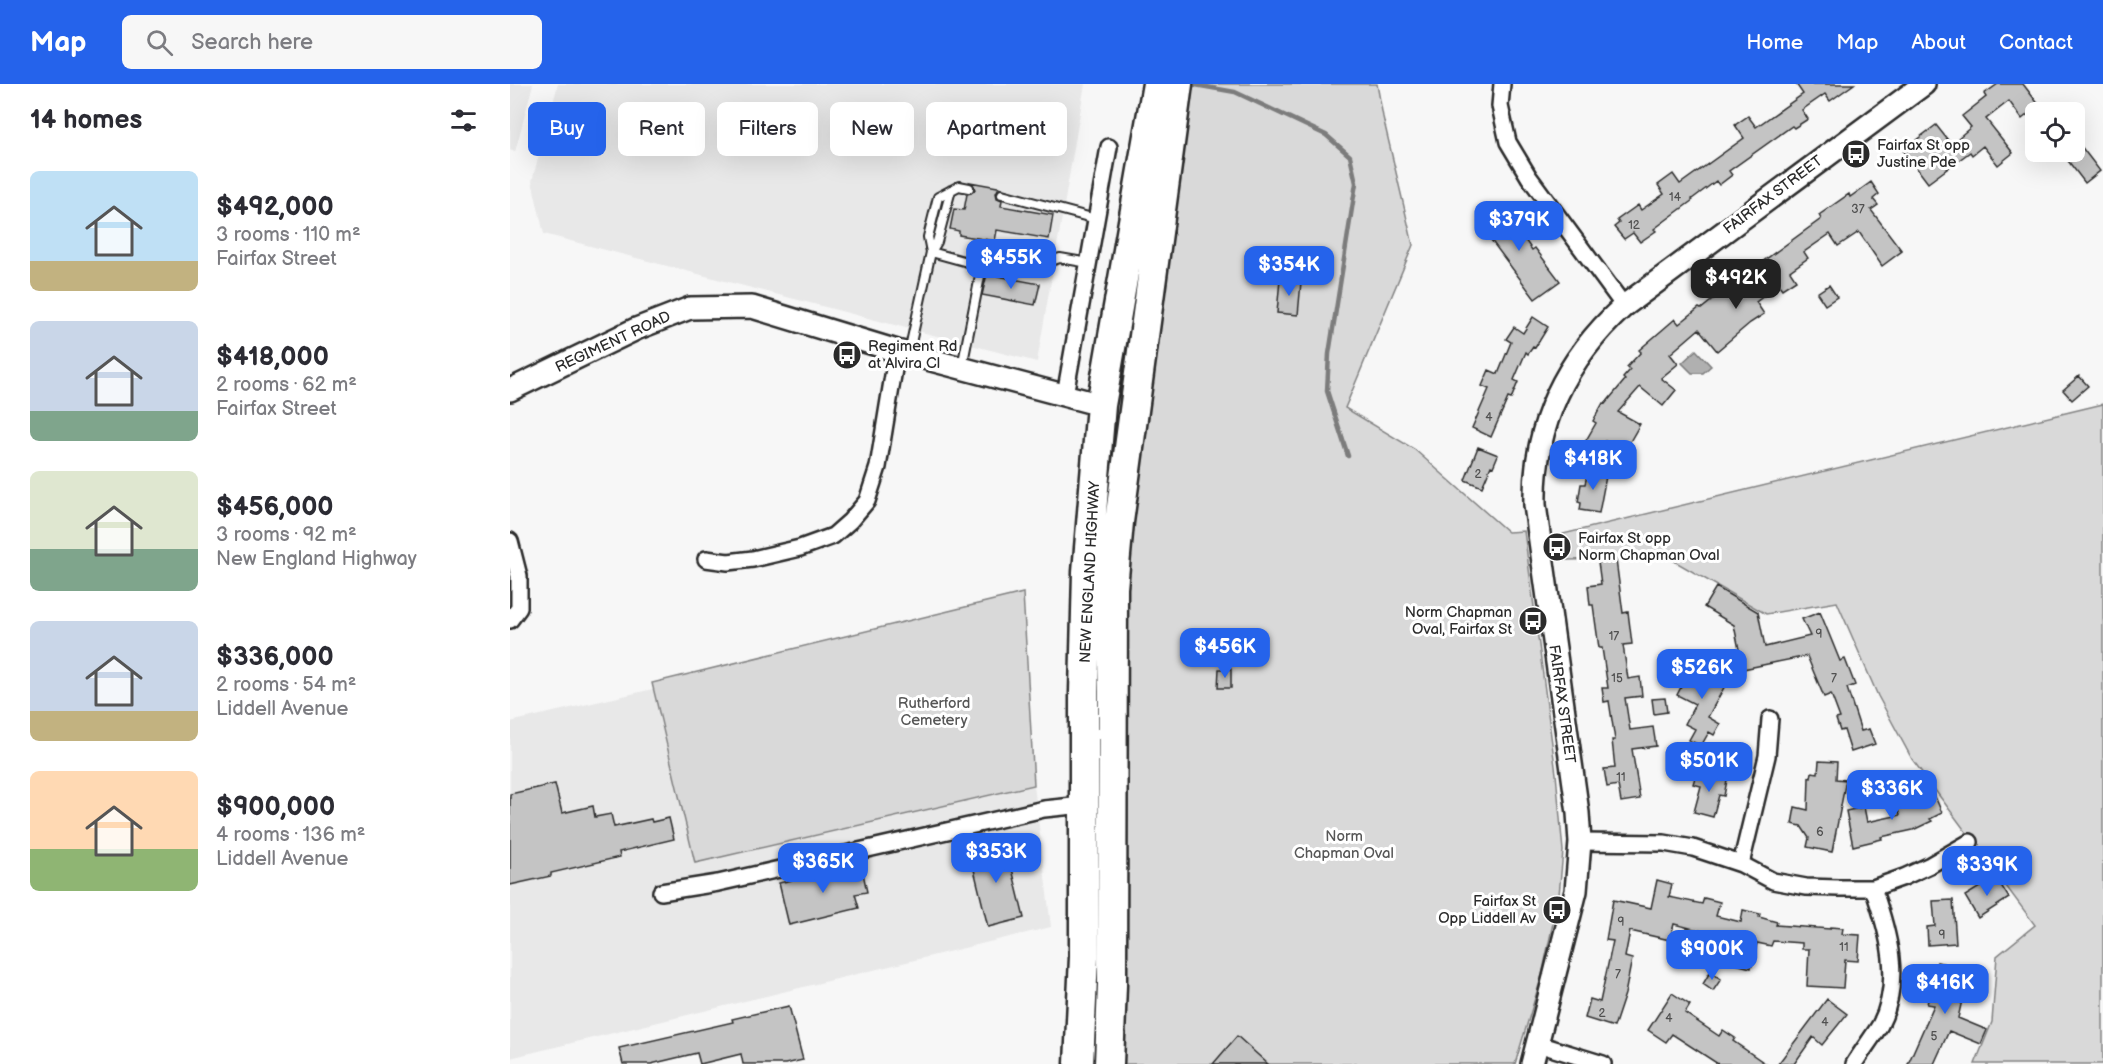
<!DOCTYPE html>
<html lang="en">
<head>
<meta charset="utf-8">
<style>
  body { margin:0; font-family:"Balsamiq Sans",sans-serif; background:#f7f7f7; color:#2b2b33; height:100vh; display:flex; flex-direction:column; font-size:22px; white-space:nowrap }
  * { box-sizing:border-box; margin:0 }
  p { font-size:20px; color:#7c7c81 }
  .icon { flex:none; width:33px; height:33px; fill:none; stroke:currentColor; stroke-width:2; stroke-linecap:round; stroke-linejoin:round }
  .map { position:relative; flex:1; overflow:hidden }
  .sheet { display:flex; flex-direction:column; background:#fff; width:510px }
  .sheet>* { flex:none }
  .hud { position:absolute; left:18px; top:18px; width:570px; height:54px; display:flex; gap:12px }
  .tools { position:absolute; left:1515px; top:18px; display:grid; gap:12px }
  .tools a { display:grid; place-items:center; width:60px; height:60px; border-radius:9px; background:#fff; box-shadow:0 6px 24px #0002; font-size:30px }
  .price { position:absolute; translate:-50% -51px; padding:0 14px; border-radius:12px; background:#2563eb; color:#fff; font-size:20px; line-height:39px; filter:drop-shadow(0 2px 3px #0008) }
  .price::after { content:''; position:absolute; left:50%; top:36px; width:18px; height:14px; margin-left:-9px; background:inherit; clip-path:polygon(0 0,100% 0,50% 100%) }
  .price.current { background:#222; color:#fff }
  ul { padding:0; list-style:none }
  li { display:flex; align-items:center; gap:18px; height:150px; padding:0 30px }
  li span { display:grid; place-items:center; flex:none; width:168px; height:120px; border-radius:9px; color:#555 }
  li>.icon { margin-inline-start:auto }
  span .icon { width:72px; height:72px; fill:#fffc; stroke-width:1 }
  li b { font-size:26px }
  h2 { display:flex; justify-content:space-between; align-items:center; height:72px; padding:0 30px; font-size:26px }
  .tag { padding:0 21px; border-radius:9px; background:#fff; box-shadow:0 6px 24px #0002; font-size:21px; line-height:54px }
  .tag.current { background:#2563eb; color:#fff }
  header { display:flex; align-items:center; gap:36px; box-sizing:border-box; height:84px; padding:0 30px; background:#2563eb; color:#fff }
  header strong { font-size:28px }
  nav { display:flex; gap:33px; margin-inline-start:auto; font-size:21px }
  .search { width:420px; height:54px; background:#f7f7f7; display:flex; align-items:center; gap:15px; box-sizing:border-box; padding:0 21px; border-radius:9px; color:#7c7c81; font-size:22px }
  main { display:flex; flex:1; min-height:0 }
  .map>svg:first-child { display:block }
  .built { fill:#e8e8e8 }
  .green { fill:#d9d9d9; stroke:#828282; stroke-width:1.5 }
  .water { fill:#b0b0b0; stroke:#7b7b7b; stroke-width:1.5 }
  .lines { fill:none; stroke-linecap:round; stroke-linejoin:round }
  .stream { stroke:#7b7b7b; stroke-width:4.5 }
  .building { fill:#c4c4c4; stroke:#2b2b2b; stroke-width:1.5 }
  .lane-casing { stroke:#2b2b2b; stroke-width:12 }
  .street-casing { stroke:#2b2b2b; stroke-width:20 }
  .secondary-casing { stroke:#2b2b2b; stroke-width:26 }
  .highway-casing { stroke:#2b2b2b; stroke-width:33 }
  .lane { stroke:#fff; stroke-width:8 }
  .street { stroke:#fff; stroke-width:15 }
  .secondary { stroke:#fff; stroke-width:21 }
  .highway { stroke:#fff; stroke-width:28 }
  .labels { text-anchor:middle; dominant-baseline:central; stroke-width:6; stroke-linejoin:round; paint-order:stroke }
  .number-label { font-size:12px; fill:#515151 }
  .poi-label { font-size:15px; fill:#2b2b2b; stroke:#fff; text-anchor:start }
  .street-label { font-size:15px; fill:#2b2b2b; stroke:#fff }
  .park-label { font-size:15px; fill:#565656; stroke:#fff }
</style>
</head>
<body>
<header>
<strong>Map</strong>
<div class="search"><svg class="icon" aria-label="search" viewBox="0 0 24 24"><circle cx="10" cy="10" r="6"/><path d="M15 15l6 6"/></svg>Search here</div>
<nav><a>Home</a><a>Map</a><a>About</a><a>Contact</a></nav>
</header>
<main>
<section class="sheet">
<h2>14 homes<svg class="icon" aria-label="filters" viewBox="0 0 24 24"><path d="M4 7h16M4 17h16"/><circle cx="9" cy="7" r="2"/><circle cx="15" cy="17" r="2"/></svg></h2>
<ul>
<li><span style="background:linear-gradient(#bfe0f5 75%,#c2b280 0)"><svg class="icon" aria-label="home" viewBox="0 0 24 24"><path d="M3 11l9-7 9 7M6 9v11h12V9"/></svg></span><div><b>$492,000</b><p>3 rooms · 110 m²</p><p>Fairfax Street</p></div></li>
<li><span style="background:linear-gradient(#c9d6e8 75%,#7fa58c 0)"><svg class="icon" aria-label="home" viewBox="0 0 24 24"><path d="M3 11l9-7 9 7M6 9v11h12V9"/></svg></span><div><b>$418,000</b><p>2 rooms · 62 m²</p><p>Fairfax Street</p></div></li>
<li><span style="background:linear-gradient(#dfe7d0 65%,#7fa58c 0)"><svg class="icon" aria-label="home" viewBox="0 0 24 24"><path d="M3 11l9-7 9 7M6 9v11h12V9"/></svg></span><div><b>$456,000</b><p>3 rooms · 92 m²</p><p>New England Highway</p></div></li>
<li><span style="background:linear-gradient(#c9d6e8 75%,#c2b280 0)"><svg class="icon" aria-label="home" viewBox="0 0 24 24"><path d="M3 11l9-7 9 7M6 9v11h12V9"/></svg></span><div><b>$336,000</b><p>2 rooms · 54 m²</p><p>Liddell Avenue</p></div></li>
<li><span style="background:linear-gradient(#ffd9b3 65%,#8fb573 0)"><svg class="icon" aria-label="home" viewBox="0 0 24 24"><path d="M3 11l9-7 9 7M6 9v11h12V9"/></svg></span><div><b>$900,000</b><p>4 rooms · 136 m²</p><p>Liddell Avenue</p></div></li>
</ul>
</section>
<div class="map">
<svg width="1593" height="980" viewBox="0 0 1593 980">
  <rect width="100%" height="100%" fill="#f7f7f7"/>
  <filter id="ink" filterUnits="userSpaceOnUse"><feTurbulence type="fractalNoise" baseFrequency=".0167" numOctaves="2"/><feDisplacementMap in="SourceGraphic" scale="12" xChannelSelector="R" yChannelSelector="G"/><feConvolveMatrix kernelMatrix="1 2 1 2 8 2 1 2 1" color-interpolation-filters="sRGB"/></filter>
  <g filter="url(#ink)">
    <path class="built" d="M0,0H23L5,68L0,66Z
      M48,0H575L527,278L34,150L22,97Z
      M143,605L185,779L524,701L541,843L0,974V638Z"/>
    <path class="green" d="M682,0H867L873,33L903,161L835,324L904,365L998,448L1014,447L1046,690L1053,767L1049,811L1032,891L1005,980H610L617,836L614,546L621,447Z
      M1593,320V980H1465L1482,938L1487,872L1525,841L1402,675L1368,612L1327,518L1256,530L1159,474L1057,476L1053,450Z
      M513,509L524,701L185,779L142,599Z"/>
    <path class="water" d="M1186,266L1201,282L1193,289H1182L1172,279Z"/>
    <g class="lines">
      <path class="stream" d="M685,1L725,8L816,51L840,72L846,99L819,270L817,307L838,372"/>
    </g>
    <path class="building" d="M1286,0H1344L1320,17L1315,10L1292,26L1298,35L1284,44L1282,42L1219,87L1222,91L1209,101L1206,97L1182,115L1183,116L1144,145L1146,147L1130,158L1123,149L1114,155L1104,143L1109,139L1107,136L1128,121L1131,126L1154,110L1148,101L1163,90L1170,100L1234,54L1225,41L1238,32L1246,43L1293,10Z
      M1488,0H1513L1529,21L1512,35L1499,17L1476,35L1503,69L1488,81L1473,62L1462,71L1460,68L1418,99L1393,66L1426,41L1441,60L1461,43L1452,32L1476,13L1474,10Z
      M1570,61L1590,87L1575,99L1555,73L1564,68Z
      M460,98L493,104L488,105L486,109L487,114L492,116L491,122L543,131L539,155L487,146L485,157L449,151V147L440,145L444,125L454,126L457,110L461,109L465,106L464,102Z
      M1361,98L1369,110L1363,115L1368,121L1361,126L1392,167L1372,182L1349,148L1328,162L1320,150L1294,168L1298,174L1280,187L1286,196L1272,205L1269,201L1246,218L1254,230L1240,239L1207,267L1189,245L1160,270L1168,280L1151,294L1166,306L1153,322L1130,303L1108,328L1130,340L1114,368L1095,357L1089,369L1074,360L1086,339L1083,337L1093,319L1095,320L1115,296L1113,294L1120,286L1117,283L1131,268L1129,266L1165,235L1169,240L1189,224L1191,225L1216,205L1214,203L1244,181L1245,183L1311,135L1309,131L1339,110L1340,113Z
      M994,121L1010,141L1006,143L1022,166L1025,164L1050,197L1025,215L969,140Z
      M477,190L530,200L525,221L472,211Z
      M770,195L791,198L788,231L767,229Z
      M1319,201L1327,213L1315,221L1307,209Z
      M1023,233L1038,243L1025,264L1023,263L1018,270L1016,268L1004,296L1008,298L1001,315L998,314L981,353L962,344L979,305L972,302L979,286L988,290L1001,258L996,255L1004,243L1013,249Z
      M1569,292L1578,302L1562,316L1553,306Z
      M968,363L988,371L983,383L981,382L972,403L955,396Z
      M1079,383L1097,387L1089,429L1070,426L1071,419L1068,418L1071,400H1075Z
      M1106,476L1113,529L1118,528L1122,560L1113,561L1118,595L1130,593L1132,612L1115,614L1120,646L1143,643L1146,662L1122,665L1130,715L1111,718L1108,701L1097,703L1094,685L1105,684L1102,656H1105L1099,617L1094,618L1092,604H1098L1092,564H1089L1083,521H1080L1078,502L1091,500L1088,478Z
      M1206,503L1248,528L1255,563L1300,552L1292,535L1310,528L1330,577L1335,575L1345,601L1337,604L1351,647L1359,645L1365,660L1341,668L1334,646L1330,647L1326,635L1330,634L1321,610L1314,613L1297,572L1233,585L1224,541L1194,523Z
      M1184,578L1218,596L1198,633L1210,640L1204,651L1199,648L1191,662L1179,656L1185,645L1175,640L1185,620L1167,611Z
      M709,585H721V604H708Z
      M1155,614L1157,628L1144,630L1142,615Z
      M1309,677L1327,678L1326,695L1336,696L1322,768L1297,763L1299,754L1291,742L1282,740L1285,723L1298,726L1299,693L1301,694L1302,688L1308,689Z
      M1187,687L1217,696L1214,712L1209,711L1203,733L1184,728L1191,702L1183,700Z
      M45,700L52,729L83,722L85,733L101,730L104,743L141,735L142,738L159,734L164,755L109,768L110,773L41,789V792L0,801V710Z
      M1424,710L1432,729L1420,735L1422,737L1403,746L1371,753L1372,755L1343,762L1336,727L1354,723L1357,738L1390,731L1386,722L1403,715L1404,719Z
      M495,756L514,834L478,843L459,765Z
      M351,780L357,808L345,810L349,824L279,841L269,799Z
      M1486,793L1499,814L1468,834L1455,812Z
      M1147,796L1162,800L1159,813L1192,820L1194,814L1210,818L1206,832L1231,838L1233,826L1250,830L1249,833L1267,838L1266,841L1320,845V843L1333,844L1332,850L1350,851L1348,877L1335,876L1333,904L1297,902L1299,865H1292V859L1263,857L1261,862L1247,859L1241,884L1221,879L1227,856L1164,840L1160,856L1120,847L1115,873L1122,875L1115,910L1104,943L1075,934L1080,915L1090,918L1103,857L1096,856L1103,816L1141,824Z
      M1443,816L1446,859L1418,861L1417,843L1425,842L1423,817Z
      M1427,878L1459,885L1448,934L1477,946L1471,960L1439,947L1424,980H1398L1424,921L1417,920Z
      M1200,888L1211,895L1203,907L1193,900Z
      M1162,909L1180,921L1175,929L1209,952L1213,946L1225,954L1223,957L1256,980H1208L1162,950L1156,958L1138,946Z
      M1317,915L1337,930L1312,961L1303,953L1284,980H1268Z
      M279,922L293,976L275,980H233L231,970L190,980L187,969L141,980H113L109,964L223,938L222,935Z
      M727,952L758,980H703Z"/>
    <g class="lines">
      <g class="lane-casing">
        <path id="lane" d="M492,110L586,135
          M421,168L418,153L428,113L449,102L459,104
          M421,168L427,158L441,106
          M399,268L421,168L472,182
          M452,283L472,182L512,186L550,174L579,179"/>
      </g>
      <g class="street-casing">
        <path id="street" d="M992,0L990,22L998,58L1019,93L1114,222
          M555,311L599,63
          M0,457L9,492V524L0,536
          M196,475L218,478L243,475L290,464L323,452L340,437L357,417L368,383L387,267
          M1070,758L1154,759L1183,764L1231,780L1263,797L1296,803L1328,804H1363L1394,793L1420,781L1460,758
          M1231,780L1257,672L1260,635
          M151,808L208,799L534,725L573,721
          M1028,960L1093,980
          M1344,980C1352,967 1362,954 1370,941C1393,897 1378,847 1363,804"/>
      </g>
      <g class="secondary-casing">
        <path id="secondary" d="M0,306L126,245L180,224L242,223L387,267L591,321
          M1022,980L1066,807L1070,758L1068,729L1025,421C1023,341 1056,275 1114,222L1414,0"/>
      </g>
      <g class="highway-casing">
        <path id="highway" d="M569,980L574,873V608L577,488L591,321L647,0
          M599,980L602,901L603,504L609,438L668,0"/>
      </g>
      <use href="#lane" class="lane"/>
      <use href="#street" class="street"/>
      <use href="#secondary" class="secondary"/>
      <use href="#highway" class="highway"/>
    </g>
  </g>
  <defs>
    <g id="bus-disc" transform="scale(1.5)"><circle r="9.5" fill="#2b2b2b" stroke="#fff"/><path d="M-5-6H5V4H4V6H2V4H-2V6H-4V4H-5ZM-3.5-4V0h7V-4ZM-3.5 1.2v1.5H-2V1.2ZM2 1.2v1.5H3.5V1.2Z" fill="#fff"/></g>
  </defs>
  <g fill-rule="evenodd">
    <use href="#bus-disc" x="1346" y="70"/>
    <use href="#bus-disc" x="337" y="271"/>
    <use href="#bus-disc" x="1047" y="463"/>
    <use href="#bus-disc" x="1023" y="537"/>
    <use href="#bus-disc" x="1047" y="826"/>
  </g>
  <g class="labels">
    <g class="number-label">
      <text x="1165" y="113">14</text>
      <text x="1348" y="125">37</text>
      <text x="1124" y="141">12</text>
      <text x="979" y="333">4</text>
      <text x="968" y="390">2</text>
      <text x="1309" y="550">9</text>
      <text x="1104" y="552">17</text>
      <text x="1107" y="594">15</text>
      <text x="1324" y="594">7</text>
      <text x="1111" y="693">11</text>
      <text x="1310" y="748">6</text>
      <text x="1111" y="838">9</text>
      <text x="1432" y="851">9</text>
      <text x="1334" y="863">11</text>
      <text x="1108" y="890">7</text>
      <text x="1092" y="929">2</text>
      <text x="1159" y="934">4</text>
      <text x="1315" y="938">4</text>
      <text x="1424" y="952">5</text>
    </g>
    <g class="poi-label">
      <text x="1367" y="61">Fairfax St opp<tspan x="1367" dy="17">Justine Pde</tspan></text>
      <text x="358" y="262">Regiment Rd<tspan x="358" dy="17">at Alvira Cl</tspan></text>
      <text x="1068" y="454">Fairfax St opp<tspan x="1068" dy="17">Norm Chapman Oval</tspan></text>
      <text x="1002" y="528" text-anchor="end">Norm Chapman<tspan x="1002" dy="17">Oval, Fairfax St</tspan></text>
      <text x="1026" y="817" text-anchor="end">Fairfax St<tspan x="1026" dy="17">Opp Liddell Av</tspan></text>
    </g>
    <g class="street-label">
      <text transform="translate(1263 111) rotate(-37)">FAIRFAX STREET</text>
      <text transform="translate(103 258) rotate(-25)">REGIMENT ROAD</text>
      <text transform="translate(580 488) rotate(-87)">NEW ENGLAND HIGHWAY</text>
      <text transform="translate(1052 620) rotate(82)">FAIRFAX STREET</text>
    </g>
    <g class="park-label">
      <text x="424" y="619">Rutherford<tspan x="424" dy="17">Cemetery</tspan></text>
      <text x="834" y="752">Norm<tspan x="834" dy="17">Chapman Oval</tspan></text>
    </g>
  </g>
</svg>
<div class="tools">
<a><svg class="icon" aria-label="locate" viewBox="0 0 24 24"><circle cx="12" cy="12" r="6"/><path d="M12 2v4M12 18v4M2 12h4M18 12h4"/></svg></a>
</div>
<b class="price" style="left:1009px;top:168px">$379K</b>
<b class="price" style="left:501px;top:206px">$455K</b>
<b class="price" style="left:779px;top:213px">$354K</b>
<b class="price current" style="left:1226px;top:226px">$492K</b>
<b class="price" style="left:1083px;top:407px">$418K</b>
<b class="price" style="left:715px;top:595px">$456K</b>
<b class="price" style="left:1192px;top:616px">$526K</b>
<b class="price" style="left:1199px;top:709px">$501K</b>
<b class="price" style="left:1382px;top:737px">$336K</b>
<b class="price" style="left:486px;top:800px">$353K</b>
<b class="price" style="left:313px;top:810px">$365K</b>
<b class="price" style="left:1477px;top:813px">$339K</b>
<b class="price" style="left:1202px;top:897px">$900K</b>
<b class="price" style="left:1435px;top:931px">$416K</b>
<div class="hud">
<a class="tag current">Buy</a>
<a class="tag">Rent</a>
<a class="tag">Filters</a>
<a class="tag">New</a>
<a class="tag">Apartment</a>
</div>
</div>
</main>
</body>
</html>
